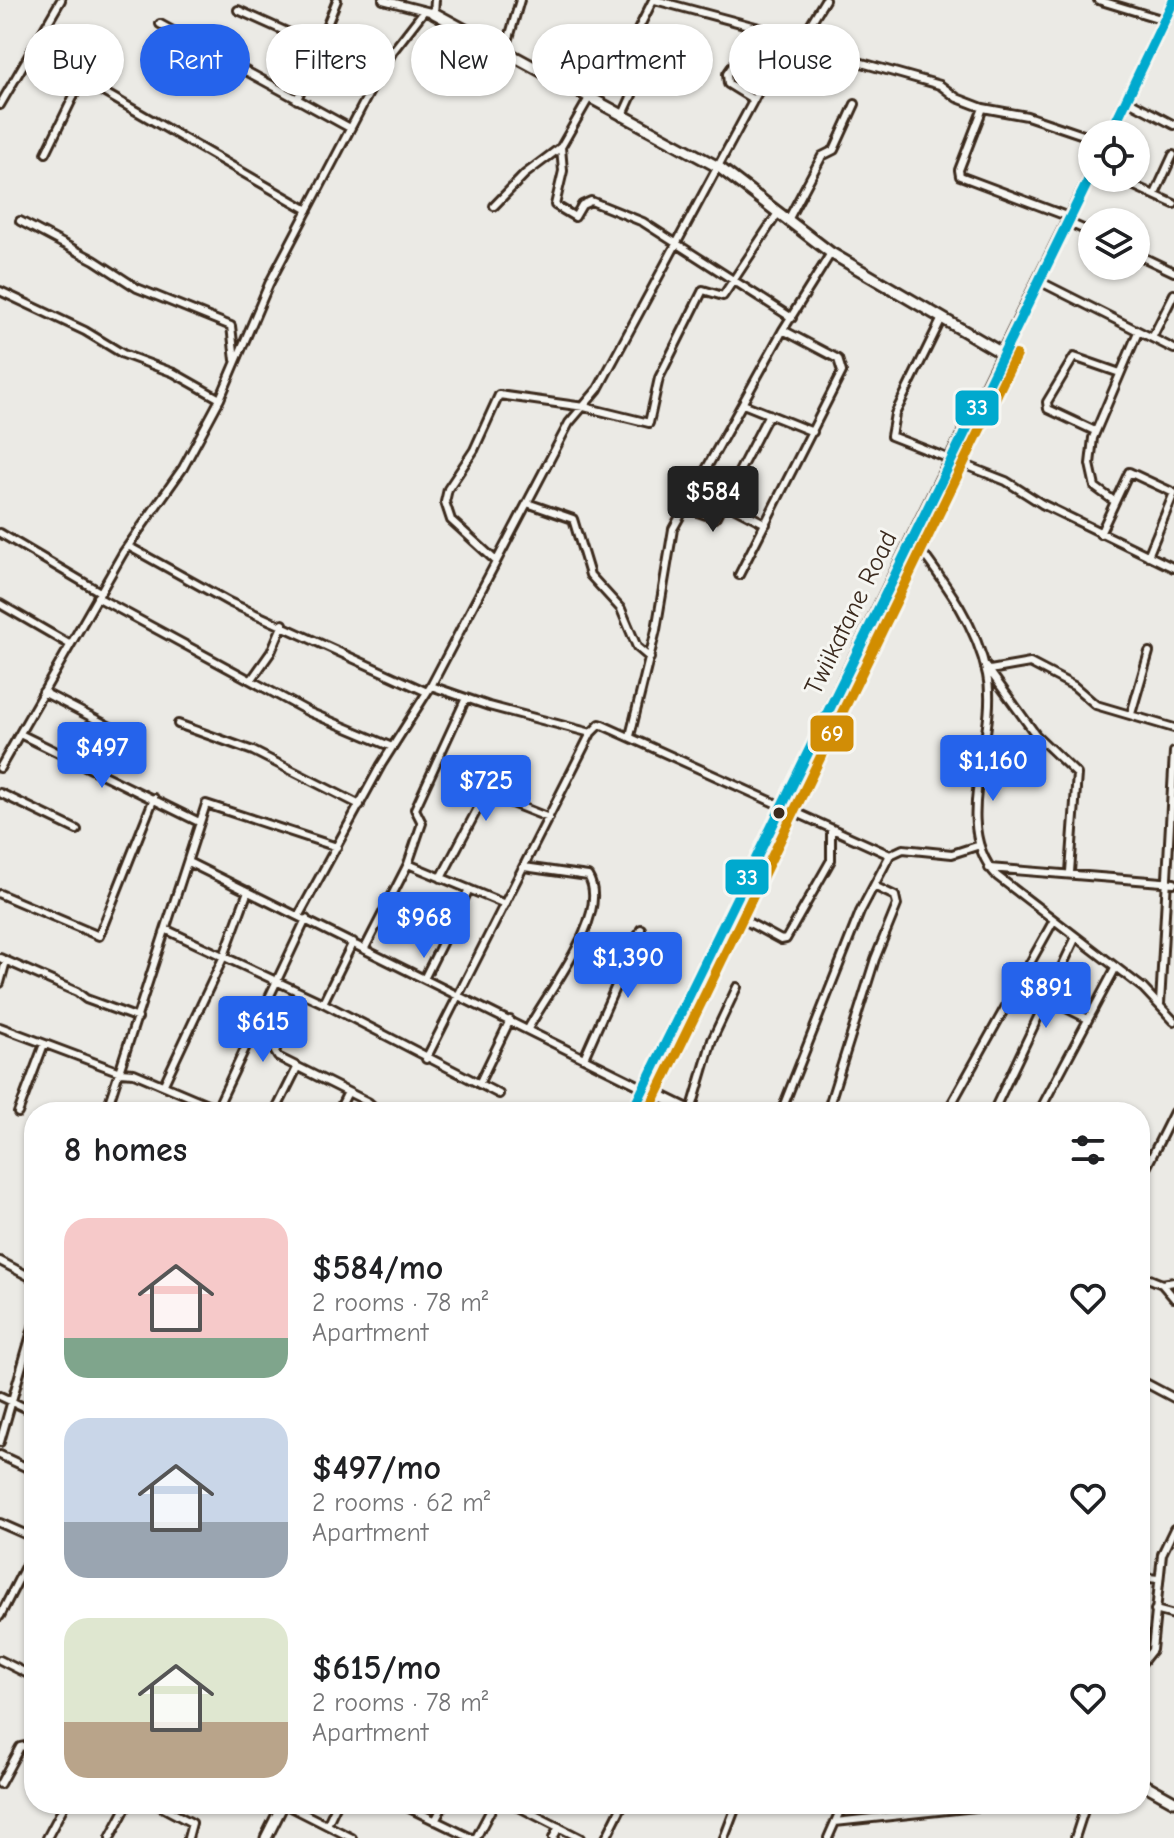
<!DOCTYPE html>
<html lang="en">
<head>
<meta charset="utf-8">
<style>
  body { margin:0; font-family:"Comic Neue",sans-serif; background:#f2f2f2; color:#202124; height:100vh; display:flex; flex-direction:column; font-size:30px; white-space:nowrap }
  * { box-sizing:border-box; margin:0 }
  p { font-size:26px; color:#757577 }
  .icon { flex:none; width:44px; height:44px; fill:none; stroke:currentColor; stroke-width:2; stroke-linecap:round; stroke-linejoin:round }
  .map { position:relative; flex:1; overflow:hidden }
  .panel { position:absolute; left:24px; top:1102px; width:1126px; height:712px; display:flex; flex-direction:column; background:#fff; border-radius:32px; box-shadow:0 2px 6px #0004 }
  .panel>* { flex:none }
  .top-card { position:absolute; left:24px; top:24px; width:1126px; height:72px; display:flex; gap:16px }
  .controls { position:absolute; left:1078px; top:120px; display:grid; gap:16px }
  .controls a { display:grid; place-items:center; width:72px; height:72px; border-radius:50%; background:#fff; box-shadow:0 2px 6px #0004; font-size:40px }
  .price { position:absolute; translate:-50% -68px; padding:0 18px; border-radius:8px; background:#2563eb; color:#fff; font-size:26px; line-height:52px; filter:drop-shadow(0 2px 4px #0008) }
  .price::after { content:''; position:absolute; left:50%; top:48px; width:24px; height:18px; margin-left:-12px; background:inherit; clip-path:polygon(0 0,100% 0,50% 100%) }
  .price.selected { background:#222; color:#fff }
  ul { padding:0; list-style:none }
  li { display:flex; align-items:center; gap:24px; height:200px; padding:0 40px }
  li span { display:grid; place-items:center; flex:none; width:224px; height:160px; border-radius:24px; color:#555 }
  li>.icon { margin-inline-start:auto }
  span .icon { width:96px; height:96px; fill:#fffc; stroke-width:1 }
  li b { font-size:34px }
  h2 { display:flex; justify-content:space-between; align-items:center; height:96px; padding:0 40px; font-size:34px }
  .tag { padding:0 28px; border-radius:36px; background:#fff; box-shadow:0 2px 6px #0004; font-size:28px; line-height:72px }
  .tag.selected { background:#2563eb; color:#fff }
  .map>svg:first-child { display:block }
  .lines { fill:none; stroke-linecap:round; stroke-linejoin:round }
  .street-casing { stroke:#3b2a1e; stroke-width:12 }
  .secondary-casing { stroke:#3b2a1e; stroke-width:15 }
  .street { stroke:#f6f6f2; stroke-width:6 }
  .secondary { stroke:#f6f6f2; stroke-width:9 }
  .bus-1-casing { stroke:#f6f6f2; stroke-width:16 }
  .bus-2-casing { stroke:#f6f6f2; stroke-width:16 }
  .bus-1 { stroke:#00a9ce; stroke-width:10 }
  .bus-2 { stroke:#d18d06; stroke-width:10 }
  .bus-dot { fill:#3b2a1e; stroke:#f6f6f2; stroke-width:3 }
  .labels { text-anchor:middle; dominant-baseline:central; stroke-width:6; stroke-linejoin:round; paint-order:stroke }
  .street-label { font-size:26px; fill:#3b2a1e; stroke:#f6f6f2 }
  .line-badge { stroke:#f6f6f2; stroke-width:3 }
  .badge-label { font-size:22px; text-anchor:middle; font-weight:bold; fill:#fff }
</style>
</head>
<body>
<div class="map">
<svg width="1174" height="1838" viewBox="0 0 1174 1838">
  <rect width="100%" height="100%" fill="#ebeae5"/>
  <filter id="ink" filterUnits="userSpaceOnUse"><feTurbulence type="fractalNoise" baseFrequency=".0125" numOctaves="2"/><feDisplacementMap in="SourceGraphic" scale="16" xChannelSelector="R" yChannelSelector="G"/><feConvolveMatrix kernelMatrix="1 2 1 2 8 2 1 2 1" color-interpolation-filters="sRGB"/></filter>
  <g filter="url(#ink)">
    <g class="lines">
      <g class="street-casing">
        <path id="street" d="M383,0L434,13L435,0
          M655,0L789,36L837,56L940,85L957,98L983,108
          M1098,0L1164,20
          M238,10L318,46
          M160,24L350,128
          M32,51L308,210
          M505,52L520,0
          M736,61L727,74L728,84L754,100
          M1125,99L1174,125
          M297,100L337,0
          M0,105L61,0
          M622,117L632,95L634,38L653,0
          M561,147L563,171L555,205L575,217L582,205L591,201L643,222L792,318
          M46,153L81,81
          M1117,178L1174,204
          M1155,194L1173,155
          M494,206L525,174L561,147L589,98
          M1069,217L960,176L959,170L983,108L1027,116L1092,138
          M788,220L822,156L834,150L855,104
          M20,221L94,260L137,288L231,326L235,360
          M1067,222L1092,233
          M1136,254L1174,272
          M1037,280L1174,349
          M0,291L85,331L123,354L174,373L220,399
          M942,318L895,414L891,436L1006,481L1042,504L1174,568
          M1152,338L1174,294
          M743,404L813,432
          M1095,431L1048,409L1047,402L1074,357L1120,373
          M695,487L766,524
          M1114,501L1095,487L1090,464L1093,438L1138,332
          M530,504L573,519L590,575L621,609L637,647L650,658
          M683,507L715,518L769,414
          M0,533L100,592
          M1100,534L1129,472L1174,493
          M911,537C942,579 976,622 987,675C1000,736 948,824 997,876L1143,988L1174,1021
          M128,546L229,602L427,692
          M1148,556L1174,493
          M496,561L451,520L445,502L448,489L474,450L499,395L584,407L649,423L659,378L703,290L723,296L778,213
          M739,575L842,372L838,359L783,330
          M97,597L309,712L392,747
          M0,604L69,644
          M986,666L1036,735L1077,774L1070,872
          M990,670L1030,663L1074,686L1096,705L1174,728
          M252,679L271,652L283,624
          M431,686L489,706L591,733
          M43,692L128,736
          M1131,714L1149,652
          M178,724L253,751L360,805
          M20,734L199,822
          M630,736L656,630L673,529L783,330L831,253
          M0,768L123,553L183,468L220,399L269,284L369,93L393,51L424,11
          M0,793L77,830
          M190,863L644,1088
          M408,864L505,904
          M524,867L588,876C612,914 546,994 528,1029
          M989,868L1174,883
          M441,878L486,793L549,818
          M0,894L99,936L154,798
          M731,913L781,940L786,939L831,860V831
          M299,915L381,765L431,686L569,423L598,389L764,81L797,46L825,0
          M167,930L323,1003
          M353,942L323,1003L499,1094
          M365,948L408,864L422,823L415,809L466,698
          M0,958L77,992L86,999L138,1018
          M425,977L469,889
          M0,983L6,961
          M1018,984L1086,1018
          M1160,1004L1174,752
          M0,1027L120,1072L134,1073L226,1112
          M279,1041L275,1052L278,1057L368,1102L379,1112
          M584,1058L641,929
          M426,1059L591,733L600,724L890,855
          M164,1084L224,956L248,891
          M479,1084L510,1020
          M217,1108L306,919
          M691,1111L712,1040L737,987
          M106,1112L206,804L337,847
          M275,1112L297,1068
          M338,1112L348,1092
          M781,1112L860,912L890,855L903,849L952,854L977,846
          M827,1112L875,959L897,905L895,896L874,886
          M947,1112L1054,920
          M993,1112L1076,937
          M1039,1112L1116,967
          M18,1113L44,1044
          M1140,1180L1174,1112
          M0,1261L34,1279
          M1140,1275L1162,1284L1174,1298
          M1162,1284L1174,1282
          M1140,1380L1174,1398
          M0,1396L34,1412
          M0,1442L34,1324
          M0,1455L34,1471
          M0,1523L34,1538
          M1140,1577L1158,1579
          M1155,1610L1174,1615
          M0,1616L34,1549
          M0,1660L34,1677
          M1140,1665L1152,1650L1162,1554L1174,1529
          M0,1784L20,1747L34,1744
          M156,1804L192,1823L188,1838
          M285,1804L352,1838
          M401,1804L471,1838
          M513,1804L580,1838
          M435,1821L444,1804
          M835,1822L1004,1804
          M327,1825L337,1804
          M47,1838L65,1804
          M110,1838L128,1804
          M476,1838L494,1804
          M553,1838L559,1827
          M606,1838L623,1804
          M724,1838L737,1804
          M828,1838L843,1804
          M1075,1838L1086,1804"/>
      </g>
      <g class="secondary-casing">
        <path id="secondary" d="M434,13L720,168L831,253L1000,352
          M1110,134L1174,0
          M644,1088L693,1112
          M632,1112C788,800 935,484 1092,173
          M1140,1782L1174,1801
          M266,1838L283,1804"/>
      </g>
      <use href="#street" class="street"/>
      <use href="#secondary" class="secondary"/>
      <g class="bus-1-casing">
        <path id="bus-1" d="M1110,134L1174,0
          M632,1112L1092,173"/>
      </g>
      <g class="bus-2-casing">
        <path id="bus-2" d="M648,1112L1016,355"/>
      </g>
      <use href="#bus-1" class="bus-1"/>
      <use href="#bus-2" class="bus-2"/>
    </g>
  </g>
  <circle class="bus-dot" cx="779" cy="813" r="7"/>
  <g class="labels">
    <g class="street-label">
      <text transform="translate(851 613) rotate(-64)">Twiikatane Road</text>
    </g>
  </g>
  <g class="line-badge">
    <rect x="954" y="389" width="46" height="38" rx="8" fill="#00a9ce"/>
    <rect x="809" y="714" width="46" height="39" rx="8" fill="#d18d06"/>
    <rect x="724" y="858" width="46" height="38" rx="8" fill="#00a9ce"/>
  </g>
  <g class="badge-label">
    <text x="977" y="415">33</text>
    <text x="832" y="741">69</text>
    <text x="747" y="885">33</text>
  </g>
</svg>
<div class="controls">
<a><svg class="icon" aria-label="locate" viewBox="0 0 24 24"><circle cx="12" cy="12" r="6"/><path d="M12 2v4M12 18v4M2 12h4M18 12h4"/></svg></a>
<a><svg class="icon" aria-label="layers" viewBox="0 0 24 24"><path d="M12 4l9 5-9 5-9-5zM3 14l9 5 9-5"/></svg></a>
</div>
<b class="price selected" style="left:713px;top:534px">$584</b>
<b class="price" style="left:102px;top:790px">$497</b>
<b class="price" style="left:993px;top:803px">$1,160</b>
<b class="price" style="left:486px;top:823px">$725</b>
<b class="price" style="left:424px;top:960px">$968</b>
<b class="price" style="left:628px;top:1000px">$1,390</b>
<b class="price" style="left:1046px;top:1030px">$891</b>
<b class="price" style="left:263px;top:1064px">$615</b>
<div class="top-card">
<a class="tag">Buy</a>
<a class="tag selected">Rent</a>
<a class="tag">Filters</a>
<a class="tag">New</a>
<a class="tag">Apartment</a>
<a class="tag">House</a>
</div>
<section class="panel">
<h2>8 homes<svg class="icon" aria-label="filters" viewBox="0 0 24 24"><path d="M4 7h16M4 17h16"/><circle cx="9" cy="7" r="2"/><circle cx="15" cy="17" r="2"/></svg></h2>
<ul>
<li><span style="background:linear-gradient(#f6c9c9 75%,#7fa58c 0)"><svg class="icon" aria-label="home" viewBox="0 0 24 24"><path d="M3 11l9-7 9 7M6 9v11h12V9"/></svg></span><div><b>$584/mo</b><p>2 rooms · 78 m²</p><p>Apartment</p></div><svg class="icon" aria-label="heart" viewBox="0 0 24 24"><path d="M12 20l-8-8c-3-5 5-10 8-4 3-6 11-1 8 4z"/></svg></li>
<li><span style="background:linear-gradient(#c9d6e8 65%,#9aa5b1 0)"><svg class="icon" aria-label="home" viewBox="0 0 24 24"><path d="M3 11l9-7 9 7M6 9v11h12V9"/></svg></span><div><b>$497/mo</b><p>2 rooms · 62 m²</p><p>Apartment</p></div><svg class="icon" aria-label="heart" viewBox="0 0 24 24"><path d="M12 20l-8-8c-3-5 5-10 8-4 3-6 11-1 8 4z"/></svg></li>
<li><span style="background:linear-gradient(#dfe7d0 65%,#b9a48a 0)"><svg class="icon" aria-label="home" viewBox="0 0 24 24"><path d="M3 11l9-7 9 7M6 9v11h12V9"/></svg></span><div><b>$615/mo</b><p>2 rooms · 78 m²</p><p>Apartment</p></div><svg class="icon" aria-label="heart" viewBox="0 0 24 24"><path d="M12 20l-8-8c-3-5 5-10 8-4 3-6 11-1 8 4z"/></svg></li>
</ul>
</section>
</div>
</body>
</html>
